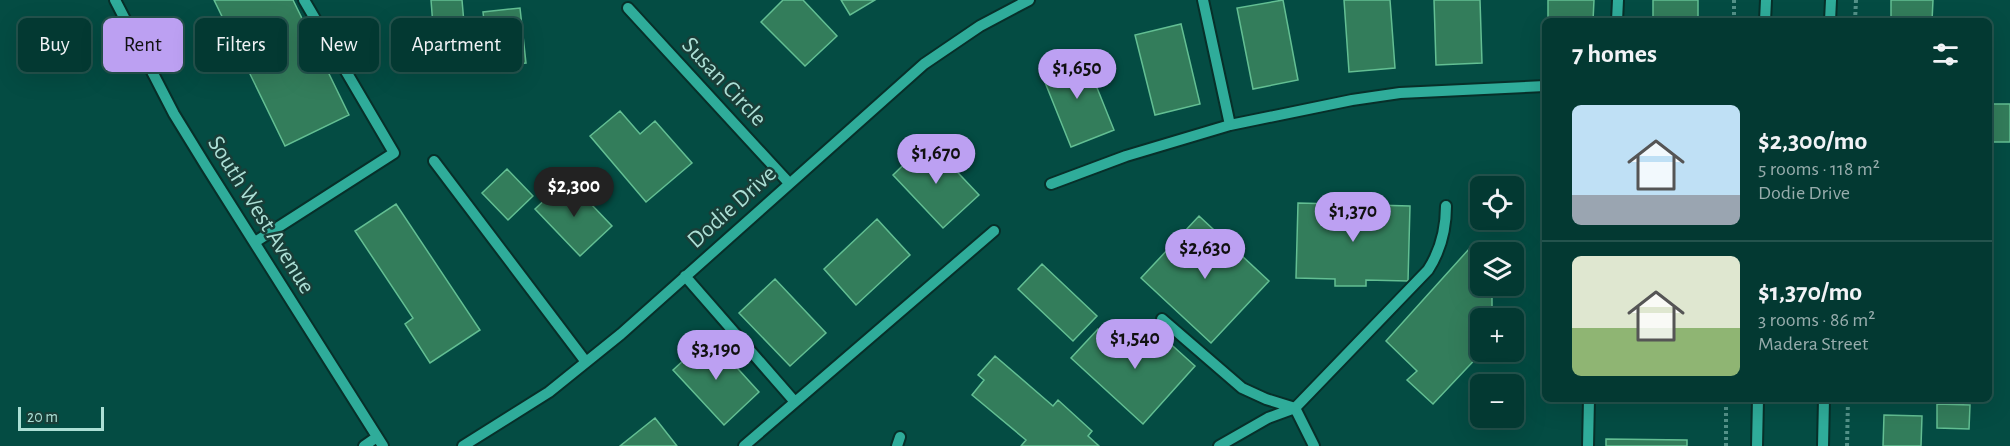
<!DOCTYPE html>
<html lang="en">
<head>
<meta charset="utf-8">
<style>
  body { margin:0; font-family:"Alegreya Sans",sans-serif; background:#0d403a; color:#f1f3f6; height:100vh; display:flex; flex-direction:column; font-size:22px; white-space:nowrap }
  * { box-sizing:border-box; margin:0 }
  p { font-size:20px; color:#97acac }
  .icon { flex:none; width:33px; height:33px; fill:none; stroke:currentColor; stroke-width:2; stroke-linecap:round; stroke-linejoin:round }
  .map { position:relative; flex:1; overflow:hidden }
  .panel { position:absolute; left:1542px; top:18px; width:450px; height:384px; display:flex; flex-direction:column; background:#033932; border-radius:9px; box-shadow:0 6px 24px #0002,0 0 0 2px #24534d }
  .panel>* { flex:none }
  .top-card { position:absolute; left:18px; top:18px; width:570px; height:54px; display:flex; gap:12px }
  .fabs { position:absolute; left:1470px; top:176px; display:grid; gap:12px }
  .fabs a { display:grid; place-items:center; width:54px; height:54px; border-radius:9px; background:#033932; box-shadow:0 6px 24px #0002,0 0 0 2px #24534d; font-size:30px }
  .scale { position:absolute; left:18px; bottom:15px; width:86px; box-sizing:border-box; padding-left:6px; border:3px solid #acdfd5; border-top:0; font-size:16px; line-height:21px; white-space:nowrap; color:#acdfd5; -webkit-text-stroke:4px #193e38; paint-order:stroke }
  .price { position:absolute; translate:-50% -51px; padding:0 14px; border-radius:21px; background:#bca0f2; color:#111; font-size:20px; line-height:39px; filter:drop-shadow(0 2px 3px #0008) }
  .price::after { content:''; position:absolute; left:50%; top:36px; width:18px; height:14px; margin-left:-9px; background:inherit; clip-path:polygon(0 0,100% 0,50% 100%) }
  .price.selected { background:#222; color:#fff }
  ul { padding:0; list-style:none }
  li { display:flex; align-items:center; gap:18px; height:150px; padding:0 30px }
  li+li { border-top:2px solid #24534d }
  li span { display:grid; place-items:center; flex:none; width:168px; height:120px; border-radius:9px; color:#555 }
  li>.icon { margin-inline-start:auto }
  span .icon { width:72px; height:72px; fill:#fffc; stroke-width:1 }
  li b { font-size:26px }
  h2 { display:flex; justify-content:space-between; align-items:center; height:72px; padding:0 30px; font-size:26px }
  .chip { padding:0 21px; border-radius:9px; background:#033932; box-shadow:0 6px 24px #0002,0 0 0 2px #24534d; font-size:21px; line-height:54px }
  .chip.selected { background:#bca0f2; color:#111 }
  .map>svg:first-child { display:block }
  .building { fill:#337d5b; stroke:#63bf93; stroke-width:1.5 }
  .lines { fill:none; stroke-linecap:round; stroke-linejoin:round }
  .minor-casing { stroke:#072f29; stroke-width:14 }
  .path { stroke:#539188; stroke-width:4; stroke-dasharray:3 3; stroke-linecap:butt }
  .minor { stroke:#2fac9a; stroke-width:10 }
  .labels { text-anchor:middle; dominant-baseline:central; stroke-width:5; stroke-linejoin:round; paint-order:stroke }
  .street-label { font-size:24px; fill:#acdfd5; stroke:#193e38 }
</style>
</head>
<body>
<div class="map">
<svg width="2010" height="446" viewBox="0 0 2010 446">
  <rect width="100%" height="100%" fill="#044c43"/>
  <path class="building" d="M214,0H293L349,115L285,146Z
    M431,0H462L464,23L433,26Z
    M783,0H803L837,36L805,66L761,22Z
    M841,0H875L850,15Z
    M1283,0L1298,80L1253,89L1237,8Z
    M1344,0H1390L1395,68L1349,72Z
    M1434,0H1480L1482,63L1436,65Z
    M1548,0H1594L1593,21H1548Z
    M1653,0H1698V21H1653Z
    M1891,0H1933L1932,21H1891Z
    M520,8L526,63L489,66L483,12Z
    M1181,24L1200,104L1155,115L1135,35Z
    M1083,53L1114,130L1071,147L1040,70Z
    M1989,104H2010V142H1989Z
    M620,111L640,134L655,121L692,163L646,202L590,136Z
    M928,141L979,195L943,228L893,175Z
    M507,169L533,196L508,220L482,193Z
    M567,179L612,226L580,256L535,209Z
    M1298,203L1410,206L1408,281L1366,280V286H1335V279L1296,278Z
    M396,204L480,330L430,363L405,324L413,318L355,231Z
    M1199,216L1269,281L1211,343L1141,278Z
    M877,219L910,255L856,305L824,269Z
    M1469,249L1480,260V285H1492V318H1480V351H1483L1433,404L1407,380L1417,371L1386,341Z
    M1042,264L1097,316L1073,341L1018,289Z
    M775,279L826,333L790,366L739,313Z
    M1098,329L1110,340L1116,333L1134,350L1154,329L1195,366L1143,424L1071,358Z
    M709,337L759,392L724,425L673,370Z
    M995,356L1053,406L1058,400L1092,431L1088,436L1099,446H1021L1026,440L972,395L984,380L978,375Z
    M1989,356H1993V392H1989Z
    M1937,404L1970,405L1969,429L1937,428Z
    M1884,415L1922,416L1921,446H1883Z
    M655,418L677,446H620Z
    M1606,439L1687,440V446H1606Z"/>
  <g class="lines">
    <g class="minor-casing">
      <path id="minor" d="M115,0L174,114L206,166L383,446
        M1203,0L1230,125
        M628,8L789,183
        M1617,21L1618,0
        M1765,21L1766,0
        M1830,21L1831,0
        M434,161L586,362
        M1051,184L1126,156L1230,125L1352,100L1400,93L1545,86
        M255,242L394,153L304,0
        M685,276L795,402
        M1162,319L1242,388L1266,399L1295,408L1314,446
        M364,446L377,437
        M463,446L549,392L621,334L924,64L980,26L1029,0
        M744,446L994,231
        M897,446L900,437
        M1219,446L1268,418L1295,408L1428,270C1441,250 1446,230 1446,206
        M1588,446L1589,399
        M1757,446L1758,399
        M1823,446L1824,399"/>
    </g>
    <path class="path" d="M1734,21V0
      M1855,21L1856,0
      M1726,446V399
      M1847,446L1848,399"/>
    <use href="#minor" class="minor"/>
  </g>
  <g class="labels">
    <g class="street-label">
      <text transform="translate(724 82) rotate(47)">Susan Circle</text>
      <text transform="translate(732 207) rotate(-42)">Dodie Drive</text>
      <text transform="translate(261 215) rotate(58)">South West Avenue</text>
    </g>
  </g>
</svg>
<div class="fabs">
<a><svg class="icon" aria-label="locate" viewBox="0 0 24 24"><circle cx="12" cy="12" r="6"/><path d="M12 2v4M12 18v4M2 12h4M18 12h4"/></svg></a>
<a><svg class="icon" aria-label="layers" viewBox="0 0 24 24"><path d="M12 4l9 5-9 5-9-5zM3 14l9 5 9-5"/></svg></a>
<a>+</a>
<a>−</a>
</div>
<div class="scale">20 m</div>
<b class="price" style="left:1077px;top:100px">$1,650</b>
<b class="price" style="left:936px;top:185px">$1,670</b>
<b class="price selected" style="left:574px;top:218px">$2,300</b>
<b class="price" style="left:1353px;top:243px">$1,370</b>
<b class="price" style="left:1205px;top:280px">$2,630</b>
<b class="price" style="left:1135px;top:370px">$1,540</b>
<b class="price" style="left:716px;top:381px">$3,190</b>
<div class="top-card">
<a class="chip">Buy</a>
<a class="chip selected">Rent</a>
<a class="chip">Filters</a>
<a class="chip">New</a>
<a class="chip">Apartment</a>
</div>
<section class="panel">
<h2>7 homes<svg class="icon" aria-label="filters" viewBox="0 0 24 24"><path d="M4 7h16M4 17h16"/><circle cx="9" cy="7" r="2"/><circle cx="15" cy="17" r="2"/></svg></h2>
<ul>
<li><span style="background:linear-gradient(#bfe0f5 75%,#9aa5b1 0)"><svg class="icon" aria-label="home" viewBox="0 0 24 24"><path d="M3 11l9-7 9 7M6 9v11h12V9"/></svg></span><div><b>$2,300/mo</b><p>5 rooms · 118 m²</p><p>Dodie Drive</p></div></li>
<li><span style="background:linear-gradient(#dfe7d0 60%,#8fb573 0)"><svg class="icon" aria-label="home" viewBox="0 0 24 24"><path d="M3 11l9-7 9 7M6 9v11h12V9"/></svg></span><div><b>$1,370/mo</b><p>3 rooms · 86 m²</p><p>Madera Street</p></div></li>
</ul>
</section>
</div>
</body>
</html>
